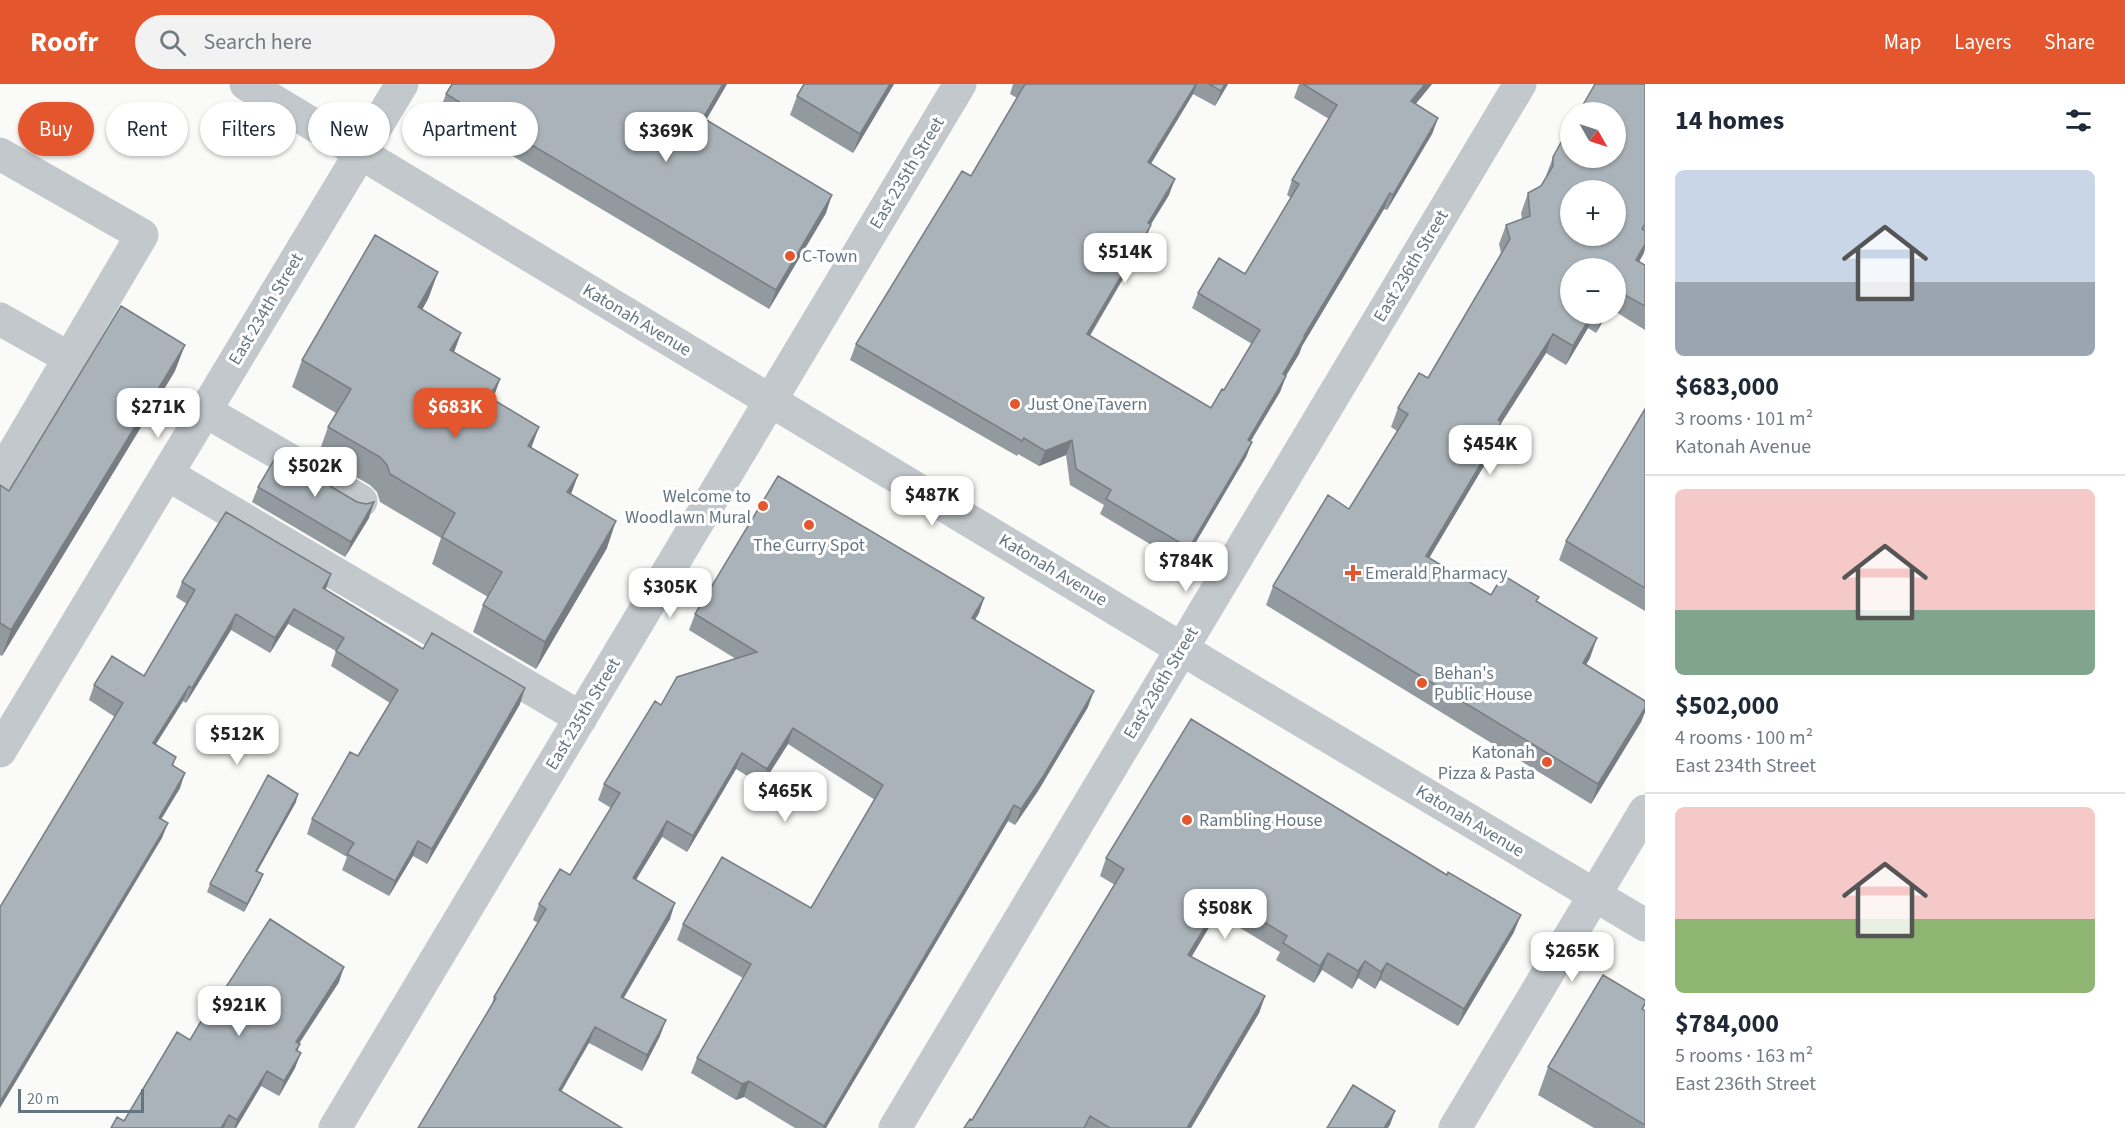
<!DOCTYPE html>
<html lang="en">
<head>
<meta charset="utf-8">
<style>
  body { margin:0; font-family:"Source Sans 3",sans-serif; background:#f2f2f3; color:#1f2937; height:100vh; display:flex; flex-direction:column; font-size:22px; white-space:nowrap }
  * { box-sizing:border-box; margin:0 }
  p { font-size:20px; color:#747a83 }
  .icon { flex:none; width:33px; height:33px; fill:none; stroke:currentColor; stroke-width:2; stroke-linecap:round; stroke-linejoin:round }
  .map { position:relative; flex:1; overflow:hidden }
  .drawer { display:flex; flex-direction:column; background:#fff; width:480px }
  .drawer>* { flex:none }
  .hud { position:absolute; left:18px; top:18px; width:570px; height:54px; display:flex; gap:12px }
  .needle { width:39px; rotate:129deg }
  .tools { position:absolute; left:1560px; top:18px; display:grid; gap:12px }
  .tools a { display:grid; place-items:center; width:66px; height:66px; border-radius:50%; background:#fff; box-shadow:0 2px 4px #0004; font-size:30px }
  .scale { position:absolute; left:18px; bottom:15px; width:126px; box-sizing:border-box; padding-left:6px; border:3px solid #657683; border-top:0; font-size:16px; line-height:21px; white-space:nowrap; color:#657683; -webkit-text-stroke:4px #fff; paint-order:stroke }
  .price { position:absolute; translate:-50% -51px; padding:0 14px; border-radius:12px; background:#fff; color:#222; font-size:20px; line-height:39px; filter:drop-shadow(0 2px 3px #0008) }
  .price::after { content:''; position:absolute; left:50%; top:36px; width:18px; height:14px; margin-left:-9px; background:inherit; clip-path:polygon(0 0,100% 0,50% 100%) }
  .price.active { background:#e4572e; color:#fff }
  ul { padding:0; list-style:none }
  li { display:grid; align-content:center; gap:12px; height:318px; padding:0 30px }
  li+li { border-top:2px solid #e0e1e3 }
  li span { display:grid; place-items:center; height:186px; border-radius:9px; color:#555 }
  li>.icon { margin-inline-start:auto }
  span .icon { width:108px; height:108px; fill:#fffc; stroke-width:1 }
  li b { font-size:26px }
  h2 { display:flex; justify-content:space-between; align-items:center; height:72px; padding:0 30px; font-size:26px }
  .chip { padding:0 21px; border-radius:27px; background:#fff; box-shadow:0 2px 4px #0004; font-size:21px; line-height:54px }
  .chip.active { background:#e4572e; color:#fff }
  header { display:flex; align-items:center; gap:36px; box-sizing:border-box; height:84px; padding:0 30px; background:#e4572e; color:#fff }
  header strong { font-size:28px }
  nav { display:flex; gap:33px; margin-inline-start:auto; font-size:21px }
  .search { width:420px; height:54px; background:#f2f2f3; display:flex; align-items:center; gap:15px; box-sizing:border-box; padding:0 21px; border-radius:33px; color:#747a83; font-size:22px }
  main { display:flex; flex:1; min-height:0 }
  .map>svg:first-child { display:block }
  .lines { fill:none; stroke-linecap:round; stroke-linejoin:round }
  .minor { stroke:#c3c8cc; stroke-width:33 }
  .wall { fill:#929a9f }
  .shaded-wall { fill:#777d82 }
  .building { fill:#aab3b9; stroke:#777d82; stroke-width:1.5; fill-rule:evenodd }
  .poi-dot { fill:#e4572e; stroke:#fff; stroke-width:2 }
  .labels { text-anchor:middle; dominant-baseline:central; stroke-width:6; stroke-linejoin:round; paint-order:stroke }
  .street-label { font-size:18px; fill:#657683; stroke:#fff }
  .poi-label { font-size:18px; fill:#657683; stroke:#fff; text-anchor:start }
</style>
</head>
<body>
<header>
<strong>Roofr</strong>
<div class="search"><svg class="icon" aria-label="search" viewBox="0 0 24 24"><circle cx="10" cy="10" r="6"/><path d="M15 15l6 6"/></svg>Search here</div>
<nav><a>Map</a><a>Layers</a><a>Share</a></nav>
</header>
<main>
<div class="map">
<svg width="1645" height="1044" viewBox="0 0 1645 1044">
  <rect width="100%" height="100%" fill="#fafaf8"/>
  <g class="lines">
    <path class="minor" d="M246,0L1215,585L1645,841
      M0,70L142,151L0,392
      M0,235L69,274
      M205,327L361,417
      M167,390L581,634
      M0,667L402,0
      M335,1044L960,0
      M895,1044L1520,0
      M1455,1044L1645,727"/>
  </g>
  <path class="wall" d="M452,0H727L706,36L826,129L769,225L439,28L446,10Z
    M803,0H894L853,69L790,31L797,12L804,0Z
    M1013,0H1228L1215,22L1193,10L1151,80L1169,111L1150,141L1145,157L1090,252L1211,324L1224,306L1252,260L1192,224L1198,209L1245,190L1291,114L1287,111L1292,96L1329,35L1294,14L1299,0H1432L1415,20L1438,34L1432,50L1387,126L1384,125L1302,262L1299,270L1286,292L1280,308L1251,357L1252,358L1246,373L1183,480L1100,430L1104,421L1070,401L1066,371L1039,382L1018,370L1017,372L850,276L856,260L971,92L1017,14L1010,10Z
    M1645,0V166L1639,178L1645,181V246L1616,228V184L1570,230H1607L1596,249L1588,244L1566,281L1546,269L1500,341L1488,375L1429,474L1491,511L1537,518L1590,574L1586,580L1645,617V628L1641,638L1591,720L1266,521L1273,502L1349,425L1397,347L1391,343L1398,324L1428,294L1501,169L1499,160L1506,141L1522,135L1521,129L1528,109L1541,102L1546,94V92L1553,73Z
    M438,188L428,215L422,226L461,249L454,268L500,295L493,315L531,363L578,391L571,410L607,464L536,585L473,548L483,521L488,513L432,480L441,454L380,418L377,408L370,401L318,371L328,343L336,329L292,303L302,276Z
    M175,287L2,572L0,571V401L9,407Z
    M1645,325V527L1559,476L1566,457Z
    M258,403L369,434L345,473L252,418Z
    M182,498L326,506L423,565L520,620L427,780L413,772L389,812L342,786L347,773L307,750L312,735L358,672L390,619L331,582L336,567L288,540L270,569L231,546L186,619L183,617L156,660L176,673L173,682L180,704L161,735L162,754L115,633L89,616L94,601L144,592L187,520L176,513Z
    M984,514L979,529L975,536L1088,623L1038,707L1015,741L1008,737L826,1044H795L744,1013L736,1016L691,989L697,974L743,894L677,856L683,840L811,824L875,716L788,660L762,701L736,685L687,768L662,753L636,796L670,835L623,914L660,952L642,987L589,959L418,1044L491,923L494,913L538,839L533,836L539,820L570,791L611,724L598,716L604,700L661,621L736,575L689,546L695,530Z
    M296,718L257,787L263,790L260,798L244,828L207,808L210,800Z
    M1106,774L1514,848L1458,942L1380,896L1375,905L1358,894L1352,905L1322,886L1314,899L1276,876L1280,868L1217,830L1191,873L1265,912L1259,929L1191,1044H964L972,1036L1115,801L1100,792Z
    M339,898L299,960H300L298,966L295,984L279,1012L261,1002L236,1044H111L124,1037L190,956Z
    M1645,916V921L1643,926L1645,927V1044H1594L1538,1011L1548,983Z"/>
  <path class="shaded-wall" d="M723,0H727L696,53L703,34Z
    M890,0H894L853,69L860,50Z
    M1196,0H1197L1193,10L1142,94L1148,78Z
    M1225,0H1228L1215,22L1221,7Z
    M1425,0H1432L1405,33L1411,17Z
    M1438,34L1432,50L1387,126L1393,111Z
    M1175,95L1169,111L1142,155L1148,139Z
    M1390,109L1384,125L1302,262L1299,270L1277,306L1283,290L1304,252Z
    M832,111L826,129L769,225L776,206Z
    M1151,141L1145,157L1081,266L1087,250Z
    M1645,160L1644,169L1629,195L1636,176Z
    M438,188L428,215L408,250L418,223Z
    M1592,230H1594L1588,244L1566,281L1573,262Z
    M1603,230H1607L1596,249Z
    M461,249L451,276L450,266Z
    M1553,250L1546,269L1500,341L1488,375L1419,491L1426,472L1498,336Z
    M185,261L175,287L2,572L11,546Z
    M1286,292L1280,308L1242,371L1248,356Z
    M500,295L490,323L489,313Z
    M539,343L529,370L528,362Z
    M1072,356L1066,371L1039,382L1045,367Z
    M1252,358L1246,373L1183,480L1189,464Z
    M578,391L568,418L567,408Z
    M374,418L369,434L345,473L351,458Z
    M616,437L607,464L536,585L545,558Z
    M331,490L326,505L323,504Z
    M984,514L979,529L966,550L972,534Z
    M294,525L288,540L270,569L275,554Z
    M236,530L231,546L186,619L192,604Z
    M1597,554L1590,574L1576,598L1583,579Z
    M189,602L183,617L147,674L153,659Z
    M525,604L520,620L427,780L432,765Z
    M1094,607L1088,623L1038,707L1015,741L1021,725Z
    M1645,624V628L1641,638L1591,720L1598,700Z
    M793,644L788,660L762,701L767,685Z
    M742,669L736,685L687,768L693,752Z
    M185,689L180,704L153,749L159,734Z
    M298,710L296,718L253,795L256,787Z
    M1014,721L1008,737L826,1044H823Z
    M667,737L662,753L627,810L633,794Z
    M168,739L162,754L0,1024V1018Z
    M418,757L413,772L389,812L395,797Z
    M263,790L260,798L244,828L247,820Z
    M1223,813L1217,830L1182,889L1188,871Z
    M675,819L670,835L615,929L621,913Z
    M1521,831L1514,848L1458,942L1464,925Z
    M1328,869L1322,886L1314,899L1320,882Z
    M1365,877L1358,894L1352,905L1358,887Z
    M1387,879L1380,896L1375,905L1381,888Z
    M344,883L339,898L290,973L296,958Z
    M1265,912L1259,929L1191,1044H1187Z
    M666,936L660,952L642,987L647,971Z
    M595,943L589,959L553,1022L559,1006Z
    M301,969L295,984L279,1012L284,997Z
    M267,987L261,1002L236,1044H234L237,1036Z
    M749,997L744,1013L736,1016L742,1000Z
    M1395,1027L1390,1041L1388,1044H1384Z
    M229,1031L224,1044H221Z"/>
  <path class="building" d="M452,0H723L703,34L832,111L776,206L446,10Z
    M804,0H890L860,50L797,12Z
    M1025,0H1196L1148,78L1175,95L1148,139L1151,141L1087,250L1211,324L1222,305L1224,306L1260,246L1198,209L1219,174L1245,190L1299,100L1292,96L1337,21L1303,0H1425L1411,17L1438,34L1393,111L1390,109L1304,252V254L1283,290L1286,292L1248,356L1252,358L1189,464L1106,415L1111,406L1076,385L1072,356L1045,367L1024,354L1022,357L856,260L962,87L971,92Z
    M1209,0H1225L1221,7Z
    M1595,0H1645V140L1642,145L1645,147V160L1636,176L1645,181V222L1616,206V207V184H1570V230H1592L1573,262L1553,250L1498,336L1501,338L1492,354L1495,356L1426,472L1491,511L1503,491L1539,513L1536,517L1597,554L1583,579L1645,617V624L1598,700L1273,502L1328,411L1349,425L1408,330L1398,324L1419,289L1428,294L1510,155L1506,141L1530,132L1528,109L1541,102L1553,82V73L1570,42V74H1616V28H1579ZM1570,106H1616V152H1570Z
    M375,151L438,188L418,223L461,249L450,266L500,295L489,313L539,343L528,362L578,391L567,408L616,437L545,558L483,521L502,488L442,453L455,429L390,390L387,381L380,373L328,343L351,305L302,276Z
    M121,222L185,261L11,546L0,539V401L9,407Z
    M1645,325V504L1566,457Z
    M277,371L357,418L366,420L374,418L351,458L258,403Z
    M778,392L984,514L972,534L1094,607L1044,691L1021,725L1014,721L824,1042L749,997L742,1000L697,974L751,880L683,840L722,773L811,824L883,701L793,644L767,685L742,669L693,752L667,737L633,794L675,819L621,913L666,936L647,971L595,943L559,1006L622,1044H418L496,914L494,913L546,825L539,820L560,785L570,791L620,709L604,700L655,617L661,621L677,593L757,568L695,530Z
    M226,428L331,490L323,504L423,565L432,549L525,604L432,765L418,757L395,797L347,770L354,759L312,735L350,668L358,672L398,606L336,567L344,554L294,525L275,554L236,530L192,604L189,602L153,659L176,673L172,681L185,689L159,734L168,739L0,1018V823L123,619L94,601L112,572L144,592L195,506L182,498Z
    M1191,635L1447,791L1448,788L1521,831L1464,925L1387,879L1381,888L1365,877L1358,887L1328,869L1320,882L1283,859L1287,852L1223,813L1188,871L1265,912L1187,1044H1110L1090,1032L1084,1044H964L970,1035L972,1036L1124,785L1106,774Z
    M268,691L298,710L256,787L263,790L247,820L210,800Z
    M270,835L344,883L296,958L300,960L296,966L301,969L284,997L267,987L237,1036L229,1031L221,1044H111L117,1033L124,1037L177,948L190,956L216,912L219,914Z
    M1603,891L1645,916V919L1642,925L1645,927V1041L1548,983Z
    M1353,1001L1395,1027L1384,1044H1327Z"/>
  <g class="poi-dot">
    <circle cx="790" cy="172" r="6"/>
    <circle cx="1015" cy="320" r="6"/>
    <circle cx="763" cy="422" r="6"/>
    <circle cx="809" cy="441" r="6"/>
    <path d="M1350 480h6v6h6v6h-6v6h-6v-6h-6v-6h6z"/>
    <circle cx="1422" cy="599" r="6"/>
    <circle cx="1547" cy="678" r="6"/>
    <circle cx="1187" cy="736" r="6"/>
  </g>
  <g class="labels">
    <g class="street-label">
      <text transform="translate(907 89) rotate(-59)">East 235th Street</text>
      <text transform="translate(1411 182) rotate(-59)">East 236th Street</text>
      <text transform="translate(266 225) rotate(-59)">East 234th Street</text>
      <text transform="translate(637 236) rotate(31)">Katonah Avenue</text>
      <text transform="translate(1053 486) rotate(31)">Katonah Avenue</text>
      <text transform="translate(1161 599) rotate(-59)">East 236th Street</text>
      <text transform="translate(583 630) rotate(-59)">East 235th Street</text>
      <text transform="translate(1470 737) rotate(31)">Katonah Avenue</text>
    </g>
    <g class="poi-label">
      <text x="802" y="172">C-Town</text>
      <text x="1027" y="320">Just One Tavern</text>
      <text x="751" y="412" text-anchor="end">Welcome to<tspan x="751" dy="21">Woodlawn Mural</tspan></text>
      <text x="809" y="461" text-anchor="middle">The Curry Spot</text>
      <text x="1365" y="489">Emerald Pharmacy</text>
      <text x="1434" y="589">Behan's<tspan x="1434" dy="21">Public House</tspan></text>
      <text x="1535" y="668" text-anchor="end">Katonah<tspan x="1535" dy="21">Pizza &amp; Pasta</tspan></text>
      <text x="1199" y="736">Rambling House</text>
    </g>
  </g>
</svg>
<div class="tools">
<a><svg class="needle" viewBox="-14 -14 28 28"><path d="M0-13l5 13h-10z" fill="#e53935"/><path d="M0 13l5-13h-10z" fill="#747a83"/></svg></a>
<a>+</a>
<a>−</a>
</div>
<div class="scale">20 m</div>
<b class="price" style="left:666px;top:79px">$369K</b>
<b class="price" style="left:1125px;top:200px">$514K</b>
<b class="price" style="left:158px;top:355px">$271K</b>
<b class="price active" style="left:455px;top:355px">$683K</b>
<b class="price" style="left:1490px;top:392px">$454K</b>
<b class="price" style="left:315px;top:414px">$502K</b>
<b class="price" style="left:932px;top:443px">$487K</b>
<b class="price" style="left:1186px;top:509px">$784K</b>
<b class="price" style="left:670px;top:535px">$305K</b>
<b class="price" style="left:237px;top:682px">$512K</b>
<b class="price" style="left:785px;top:739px">$465K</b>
<b class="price" style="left:1225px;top:856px">$508K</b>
<b class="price" style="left:1572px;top:899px">$265K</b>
<b class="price" style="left:239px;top:953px">$921K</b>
<div class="hud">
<a class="chip active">Buy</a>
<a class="chip">Rent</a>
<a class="chip">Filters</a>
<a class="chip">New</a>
<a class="chip">Apartment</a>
</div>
</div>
<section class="drawer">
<h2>14 homes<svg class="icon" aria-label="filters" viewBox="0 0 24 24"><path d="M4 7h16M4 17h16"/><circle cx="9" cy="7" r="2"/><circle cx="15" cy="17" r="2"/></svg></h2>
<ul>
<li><span style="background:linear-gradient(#c9d6e8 60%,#9aa5b1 0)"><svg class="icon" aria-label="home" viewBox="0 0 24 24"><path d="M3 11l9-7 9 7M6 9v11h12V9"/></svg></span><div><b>$683,000</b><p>3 rooms · 101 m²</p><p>Katonah Avenue</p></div></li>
<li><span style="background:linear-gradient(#f6c9c9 65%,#7fa58c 0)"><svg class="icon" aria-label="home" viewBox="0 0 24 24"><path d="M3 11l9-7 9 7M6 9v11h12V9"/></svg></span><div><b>$502,000</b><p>4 rooms · 100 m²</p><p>East 234th Street</p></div></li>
<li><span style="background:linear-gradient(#f6c9c9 60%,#8fb573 0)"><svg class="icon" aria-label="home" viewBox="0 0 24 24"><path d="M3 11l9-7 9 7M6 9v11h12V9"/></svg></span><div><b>$784,000</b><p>5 rooms · 163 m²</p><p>East 236th Street</p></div></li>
</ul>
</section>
</main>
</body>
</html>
